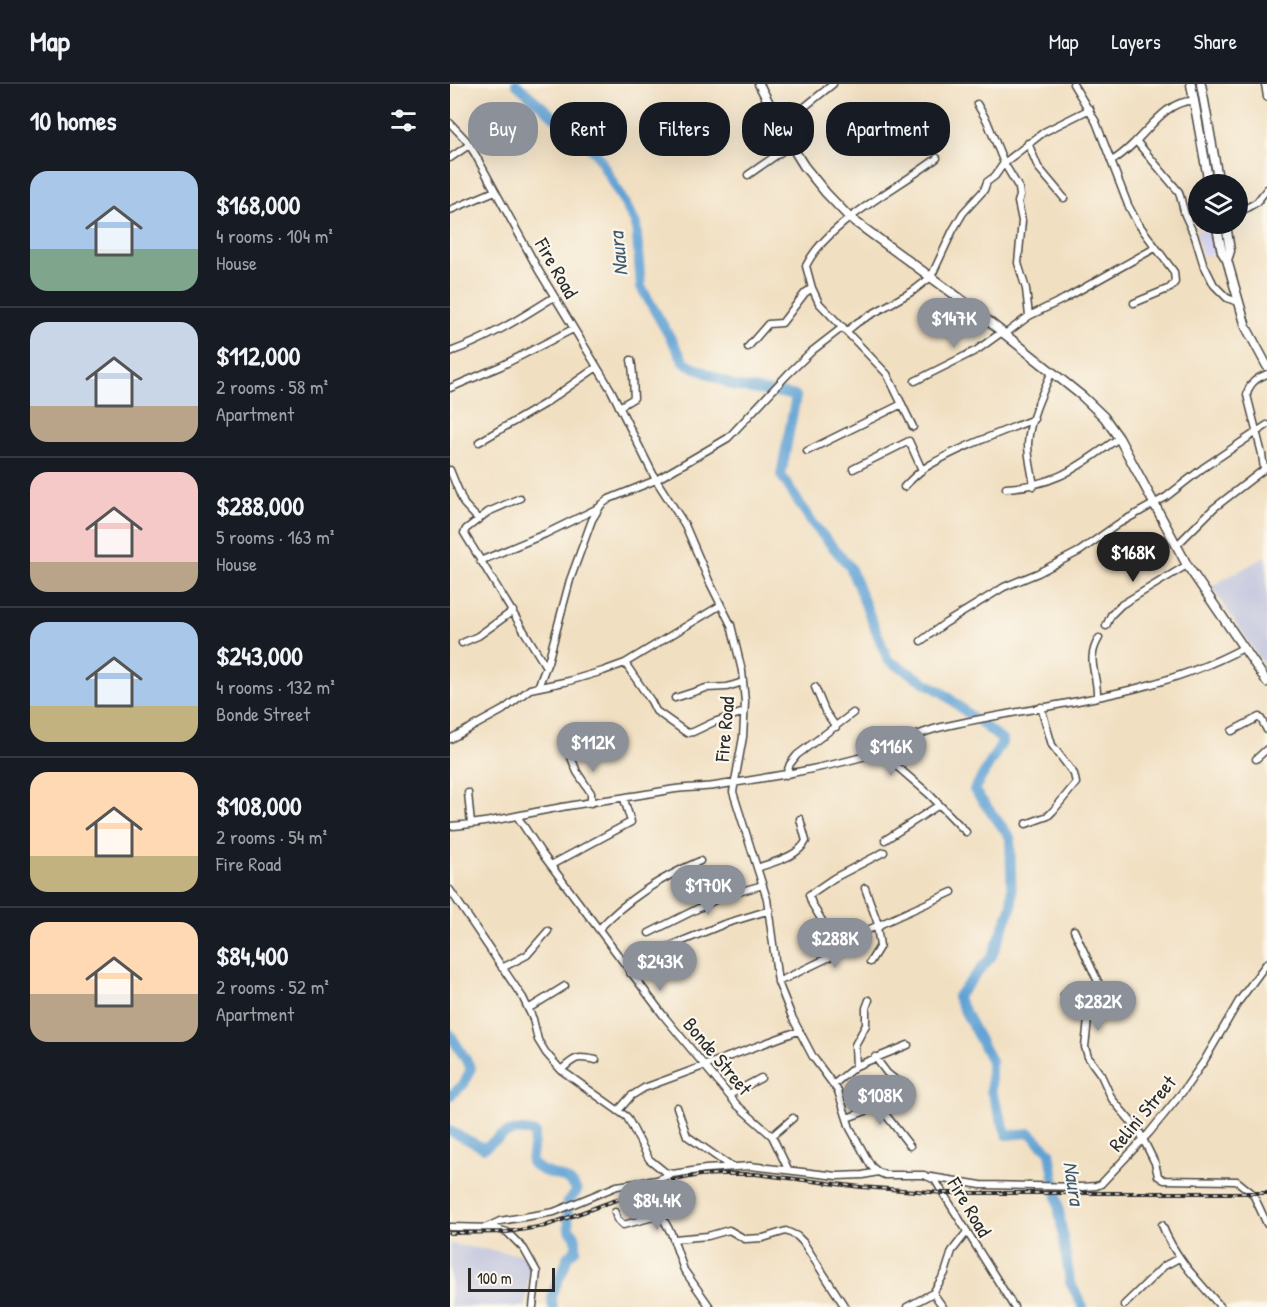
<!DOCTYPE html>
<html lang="en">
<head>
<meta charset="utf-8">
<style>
  body { margin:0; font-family:"Patrick Hand",sans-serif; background:#242831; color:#f1f3f6; height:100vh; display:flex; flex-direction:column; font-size:22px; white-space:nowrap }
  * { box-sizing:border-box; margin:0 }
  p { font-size:20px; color:#9ea1a6 }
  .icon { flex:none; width:33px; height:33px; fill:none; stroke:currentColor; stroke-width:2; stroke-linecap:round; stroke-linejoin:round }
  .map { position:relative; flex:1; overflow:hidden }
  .details { display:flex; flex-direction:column; background:#171b24; width:450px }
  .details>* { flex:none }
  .top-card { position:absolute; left:18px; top:18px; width:570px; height:54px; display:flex; gap:12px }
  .controls { position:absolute; left:738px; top:90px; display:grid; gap:12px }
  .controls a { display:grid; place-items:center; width:60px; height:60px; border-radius:50%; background:#171b24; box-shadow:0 6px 24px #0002; font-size:30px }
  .scale { position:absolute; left:18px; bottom:15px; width:87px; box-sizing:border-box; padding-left:6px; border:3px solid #2b2b2b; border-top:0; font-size:16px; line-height:21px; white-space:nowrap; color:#2b2b2b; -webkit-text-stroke:4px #fbf7ec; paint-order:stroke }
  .price { position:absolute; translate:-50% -51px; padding:0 14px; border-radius:21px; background:#8c9099; color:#fff; font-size:20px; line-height:39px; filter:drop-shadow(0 2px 3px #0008) }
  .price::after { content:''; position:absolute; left:50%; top:36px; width:18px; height:14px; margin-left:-9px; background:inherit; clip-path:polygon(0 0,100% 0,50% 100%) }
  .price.active { background:#222; color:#fff }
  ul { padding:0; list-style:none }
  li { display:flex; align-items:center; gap:18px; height:150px; padding:0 30px }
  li+li { border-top:2px solid #363941 }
  li span { display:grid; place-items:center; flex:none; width:168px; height:120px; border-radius:18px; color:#555 }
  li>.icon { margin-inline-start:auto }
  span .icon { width:72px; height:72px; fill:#fffc; stroke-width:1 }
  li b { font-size:26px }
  h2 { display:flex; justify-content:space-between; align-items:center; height:72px; padding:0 30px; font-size:26px }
  .pill { padding:0 21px; border-radius:24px; background:#171b24; box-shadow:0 6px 24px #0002; font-size:21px; line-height:54px }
  .pill.active { background:#8c9099; color:#fff }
  header { display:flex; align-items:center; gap:36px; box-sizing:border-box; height:84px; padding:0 30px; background:#171b24; border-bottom:2px solid #363941 }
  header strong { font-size:28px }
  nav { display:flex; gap:33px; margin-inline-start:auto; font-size:21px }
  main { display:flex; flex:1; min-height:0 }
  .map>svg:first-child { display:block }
  .built { fill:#d8d7f8 }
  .industrial { fill:#bfc2dd }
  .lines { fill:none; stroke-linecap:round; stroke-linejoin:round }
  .river { stroke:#60a2d4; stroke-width:10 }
  .street-casing { stroke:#494642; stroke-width:9 }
  .secondary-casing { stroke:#494642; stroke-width:11 }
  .street { stroke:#fff; stroke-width:6 }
  .secondary { stroke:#fff; stroke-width:8 }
  .rail-casing { stroke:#2b2b2b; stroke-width:4 }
  .rail { stroke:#fbf7ec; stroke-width:1.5; stroke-dasharray:4.5; stroke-linecap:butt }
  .labels { text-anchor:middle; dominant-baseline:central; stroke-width:4.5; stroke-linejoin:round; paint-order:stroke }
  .street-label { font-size:20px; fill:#2b2b2b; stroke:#fbf7ec }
  .water-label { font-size:21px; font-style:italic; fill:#405b6f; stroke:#fbf7ec }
</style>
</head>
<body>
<header>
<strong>Map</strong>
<nav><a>Map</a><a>Layers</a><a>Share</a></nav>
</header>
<main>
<section class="details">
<h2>10 homes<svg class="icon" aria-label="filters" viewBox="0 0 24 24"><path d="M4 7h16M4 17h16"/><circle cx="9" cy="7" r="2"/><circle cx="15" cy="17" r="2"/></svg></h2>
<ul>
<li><span style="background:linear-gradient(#a9c7e8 65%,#7fa58c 0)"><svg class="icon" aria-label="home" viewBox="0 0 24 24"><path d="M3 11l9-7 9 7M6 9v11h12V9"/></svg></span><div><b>$168,000</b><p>4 rooms · 104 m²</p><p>House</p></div></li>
<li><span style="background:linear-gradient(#c9d6e8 70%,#b9a48a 0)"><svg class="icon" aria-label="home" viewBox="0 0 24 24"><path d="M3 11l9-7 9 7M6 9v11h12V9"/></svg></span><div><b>$112,000</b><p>2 rooms · 58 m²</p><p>Apartment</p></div></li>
<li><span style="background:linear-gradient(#f6c9c9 75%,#b9a48a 0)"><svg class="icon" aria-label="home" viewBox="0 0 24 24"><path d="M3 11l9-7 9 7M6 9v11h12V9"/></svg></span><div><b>$288,000</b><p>5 rooms · 163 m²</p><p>House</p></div></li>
<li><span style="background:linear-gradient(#a9c7e8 70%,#c2b280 0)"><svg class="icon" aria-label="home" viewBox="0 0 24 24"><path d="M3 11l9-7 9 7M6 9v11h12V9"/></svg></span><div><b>$243,000</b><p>4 rooms · 132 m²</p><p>Bonde Street</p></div></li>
<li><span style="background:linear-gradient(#ffd9b3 70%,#c2b280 0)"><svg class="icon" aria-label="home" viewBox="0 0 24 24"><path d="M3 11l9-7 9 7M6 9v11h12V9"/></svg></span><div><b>$108,000</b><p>2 rooms · 54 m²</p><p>Fire Road</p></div></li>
<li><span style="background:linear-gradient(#ffd9b3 60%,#b9a48a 0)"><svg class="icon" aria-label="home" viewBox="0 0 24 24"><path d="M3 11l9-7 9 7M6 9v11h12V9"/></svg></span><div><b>$84,400</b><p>2 rooms · 52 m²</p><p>Apartment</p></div></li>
</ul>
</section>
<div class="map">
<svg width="817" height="1223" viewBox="0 0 817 1223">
  <rect width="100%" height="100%" fill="#fbf7ec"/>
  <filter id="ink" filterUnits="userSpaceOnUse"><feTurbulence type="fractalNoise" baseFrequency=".0167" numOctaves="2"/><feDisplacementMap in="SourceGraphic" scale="12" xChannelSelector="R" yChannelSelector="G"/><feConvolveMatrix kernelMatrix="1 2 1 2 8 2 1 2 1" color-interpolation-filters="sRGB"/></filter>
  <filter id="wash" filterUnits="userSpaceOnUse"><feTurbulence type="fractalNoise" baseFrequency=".008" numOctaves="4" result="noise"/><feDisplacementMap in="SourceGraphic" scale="24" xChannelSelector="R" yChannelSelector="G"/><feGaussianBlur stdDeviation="1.35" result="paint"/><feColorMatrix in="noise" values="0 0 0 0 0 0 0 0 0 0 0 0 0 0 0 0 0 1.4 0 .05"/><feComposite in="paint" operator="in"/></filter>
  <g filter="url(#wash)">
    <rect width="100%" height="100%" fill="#f1dfc1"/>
    <path class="built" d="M762,142L766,167L758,171L752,170L746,148Z"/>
    <path class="industrial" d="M817,472V586L761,502Z
      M0,1160L81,1172L75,1223H0Z"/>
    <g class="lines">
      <path class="river" d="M66,0L147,70L186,140L191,203L235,279L284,302L320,308
        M325,308L346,312L331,391L363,440L400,483L438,576L493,609L521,632
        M531,639L553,657L524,706L560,753L562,822L542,872L507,913L541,977V1007L557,1051L580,1049L600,1068L620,1198L633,1223
        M0,950L21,984L14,1000L0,1012
        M0,1047L34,1064C54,1050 60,1042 85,1049L81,1078C94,1094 118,1087 127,1107L117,1119L119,1146C127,1150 126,1156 126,1165L117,1173C115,1191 98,1205 103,1223"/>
    </g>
  </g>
  <g filter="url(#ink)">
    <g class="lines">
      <g class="street-casing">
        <path id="street" d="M623,0L646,38L678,121L687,138L724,188L725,198L720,204L684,219
          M815,0L817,13
          M527,20L537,37L554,79L569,104L570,112L568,118L572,137L568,179L576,205L579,232
          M0,39L16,56L25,70L89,187L161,306L206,396L235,441L259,497L281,541L292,587L295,618L293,653L283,708L317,815L328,898L342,933L363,973L388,1007L400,1044L421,1082L428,1088L435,1091H474L485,1096L564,1223
          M331,42L383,0
          M686,57L729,108L735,131L745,153L753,179L764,201L777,214L788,218
          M578,59L588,83L614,114
          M0,74L19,61
          M662,77C670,72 677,66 684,59C700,44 719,15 744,17
          M298,91L341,61
          M0,126L45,107
          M788,129L807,118L817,105
          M397,247L408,238L463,207L481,193L503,146L513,129L534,106L537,98L545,92L554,79L594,48L640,25
          M555,250L579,232L614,215L705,164
          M298,263L318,240L332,239L355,209L362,204
          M0,268C37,255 71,234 104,213
          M465,297L527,266L552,248
          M0,304L51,282L123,245
          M169,323L184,314C183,301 184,289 181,276
          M463,343L437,290L369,219L362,204L356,182C377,138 449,104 487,74
          M29,358L94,320L147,283
          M357,367L452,320
          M403,385L459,357L472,386
          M814,385L812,370L797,311C799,299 807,294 817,290
          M0,386L14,420L28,435
          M584,402C582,388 578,374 578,360C579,336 592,309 602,288
          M454,403C461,396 469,387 478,382C512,362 547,350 584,335
          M556,404C609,401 628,382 669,354
          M70,414L38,428L16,445L14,449L96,583
          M726,462L764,424L817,383
          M30,477L95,450L148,424
          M656,542L661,531L671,521L737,481
          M471,557L494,540L554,503L588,489L630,467L668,440L716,413L753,384L817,341
          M12,559L28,552L63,527
          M175,579L201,617L206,627L237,649L243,648L264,638L294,628
          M88,603L98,578L120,496L142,436L151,421L159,415L206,396L278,354L338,290L362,267L393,243
          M365,603L375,627L386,643
          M647,613C648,589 635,577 649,554
          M225,614L256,604L277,603L293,598
          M782,647L809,633L811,635L817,646
          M0,655L53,626L80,605L119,597L153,587L175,579L271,521
          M116,661L127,688L141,709V719
          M429,667L479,710L516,748
          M806,675L817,665
          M336,691L340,680L347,671L403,629
          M18,709L21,740
          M67,732L90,767L213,931L287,1021L322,1052L338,1085
          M576,740L598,732L603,727L626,699L624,690L602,661L591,623
          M0,742C37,740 71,730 107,724C144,717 182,713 219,706C234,703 249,704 264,702C315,694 366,686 416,672C442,664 465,649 492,643C592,620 701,614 793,564
          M435,756L489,721
          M101,781L181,738L174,715
          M307,784C323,778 348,773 356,757L350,735
          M415,804L429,843
          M0,806L73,914L83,935L88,956L96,969L111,986L177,1033L199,1075L215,1088L222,1090L256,1085L300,1082L387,1092L413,1091L428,1088
          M149,845C177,815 212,793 250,777
          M624,846L655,913V916L639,931L638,936L635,963L638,973L651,991L662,1015L689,1047L705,1079L708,1092L714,1096L787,1097L803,1110L817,1140
          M199,849L271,813L313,801
          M386,870L383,855L362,820L359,811L384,794L434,768
          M420,878L430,862L427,843
          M52,884L77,871L98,847
          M180,889L203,869L274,840L320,826
          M328,898L386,870L400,855L409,850L502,808
          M614,911L639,931
          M78,925L115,902
          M425,973L437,989L447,997
          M406,982L405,961L416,941V924L419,916
          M111,986C126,973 126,972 146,976
          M383,1001L406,982L458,961
          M279,1011L311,994
          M227,1023L237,1052L280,1082
          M168,1027L181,1012L194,1004L348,947
          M397,1034L429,1022L460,1062
          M322,1052L343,1034
          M481,1093L531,1101L632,1103L646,1102L651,1100L699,1049L734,1006L754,977L789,917L817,879
          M201,1098L211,1131L221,1149L234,1186L260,1223
          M165,1128L167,1135L173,1141L211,1131
          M712,1141C725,1174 748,1197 771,1223
          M0,1143L43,1144L57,1148L74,1165L87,1188L83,1223
          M35,1144L50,1137L104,1128L167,1102L207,1096L222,1090
          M224,1155L258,1152L279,1146L295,1155L313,1154L336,1147L347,1152L353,1158L395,1223
          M483,1209L493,1223
          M674,1221L714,1182L729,1174
          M457,1223L483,1209L495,1189L502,1167L516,1149"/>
      </g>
      <g class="secondary-casing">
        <path id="secondary" d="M309,0L341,61L354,82L376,109L400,134L512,216L632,312L654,333L669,354L737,481L817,598
          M741,0L759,100
          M751,0L769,100
          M766,140L772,168L777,176L796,243L817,282
          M776,140L780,167L777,176"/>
      </g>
      <use href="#street" class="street"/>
      <use href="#secondary" class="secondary"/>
      <g class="rail-casing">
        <path id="rail" d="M0,1149L57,1148L95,1142L215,1098L250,1091L274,1090H305L411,1103L494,1109H817"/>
      </g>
      <use href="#rail" class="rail"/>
    </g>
  </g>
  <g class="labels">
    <g class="street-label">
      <text transform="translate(107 184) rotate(60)">Fire Road</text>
      <text transform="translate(274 645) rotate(-85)">Fire Road</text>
      <text transform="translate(268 972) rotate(50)">Bonde Street</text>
      <text transform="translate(692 1029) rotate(-50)">Relini Street</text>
      <text transform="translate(520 1123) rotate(59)">Fire Road</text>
    </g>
    <g class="water-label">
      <text transform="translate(168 170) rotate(-96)">Naura</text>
      <text transform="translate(624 1099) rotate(81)">Naura</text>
    </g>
  </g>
</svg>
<div class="controls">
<a><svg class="icon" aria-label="layers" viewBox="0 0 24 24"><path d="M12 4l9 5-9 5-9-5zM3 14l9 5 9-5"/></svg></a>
</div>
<div class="scale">100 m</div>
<b class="price" style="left:504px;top:265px">$147K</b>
<b class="price active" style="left:683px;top:499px">$168K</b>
<b class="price" style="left:143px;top:689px">$112K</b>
<b class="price" style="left:441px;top:693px">$116K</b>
<b class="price" style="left:258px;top:832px">$170K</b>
<b class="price" style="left:385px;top:885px">$288K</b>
<b class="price" style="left:210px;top:908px">$243K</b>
<b class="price" style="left:648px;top:948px">$282K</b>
<b class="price" style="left:430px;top:1042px">$108K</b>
<b class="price" style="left:207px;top:1147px">$84.4K</b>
<div class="top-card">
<a class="pill active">Buy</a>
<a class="pill">Rent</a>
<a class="pill">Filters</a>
<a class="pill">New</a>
<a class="pill">Apartment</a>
</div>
</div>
</main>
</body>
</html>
